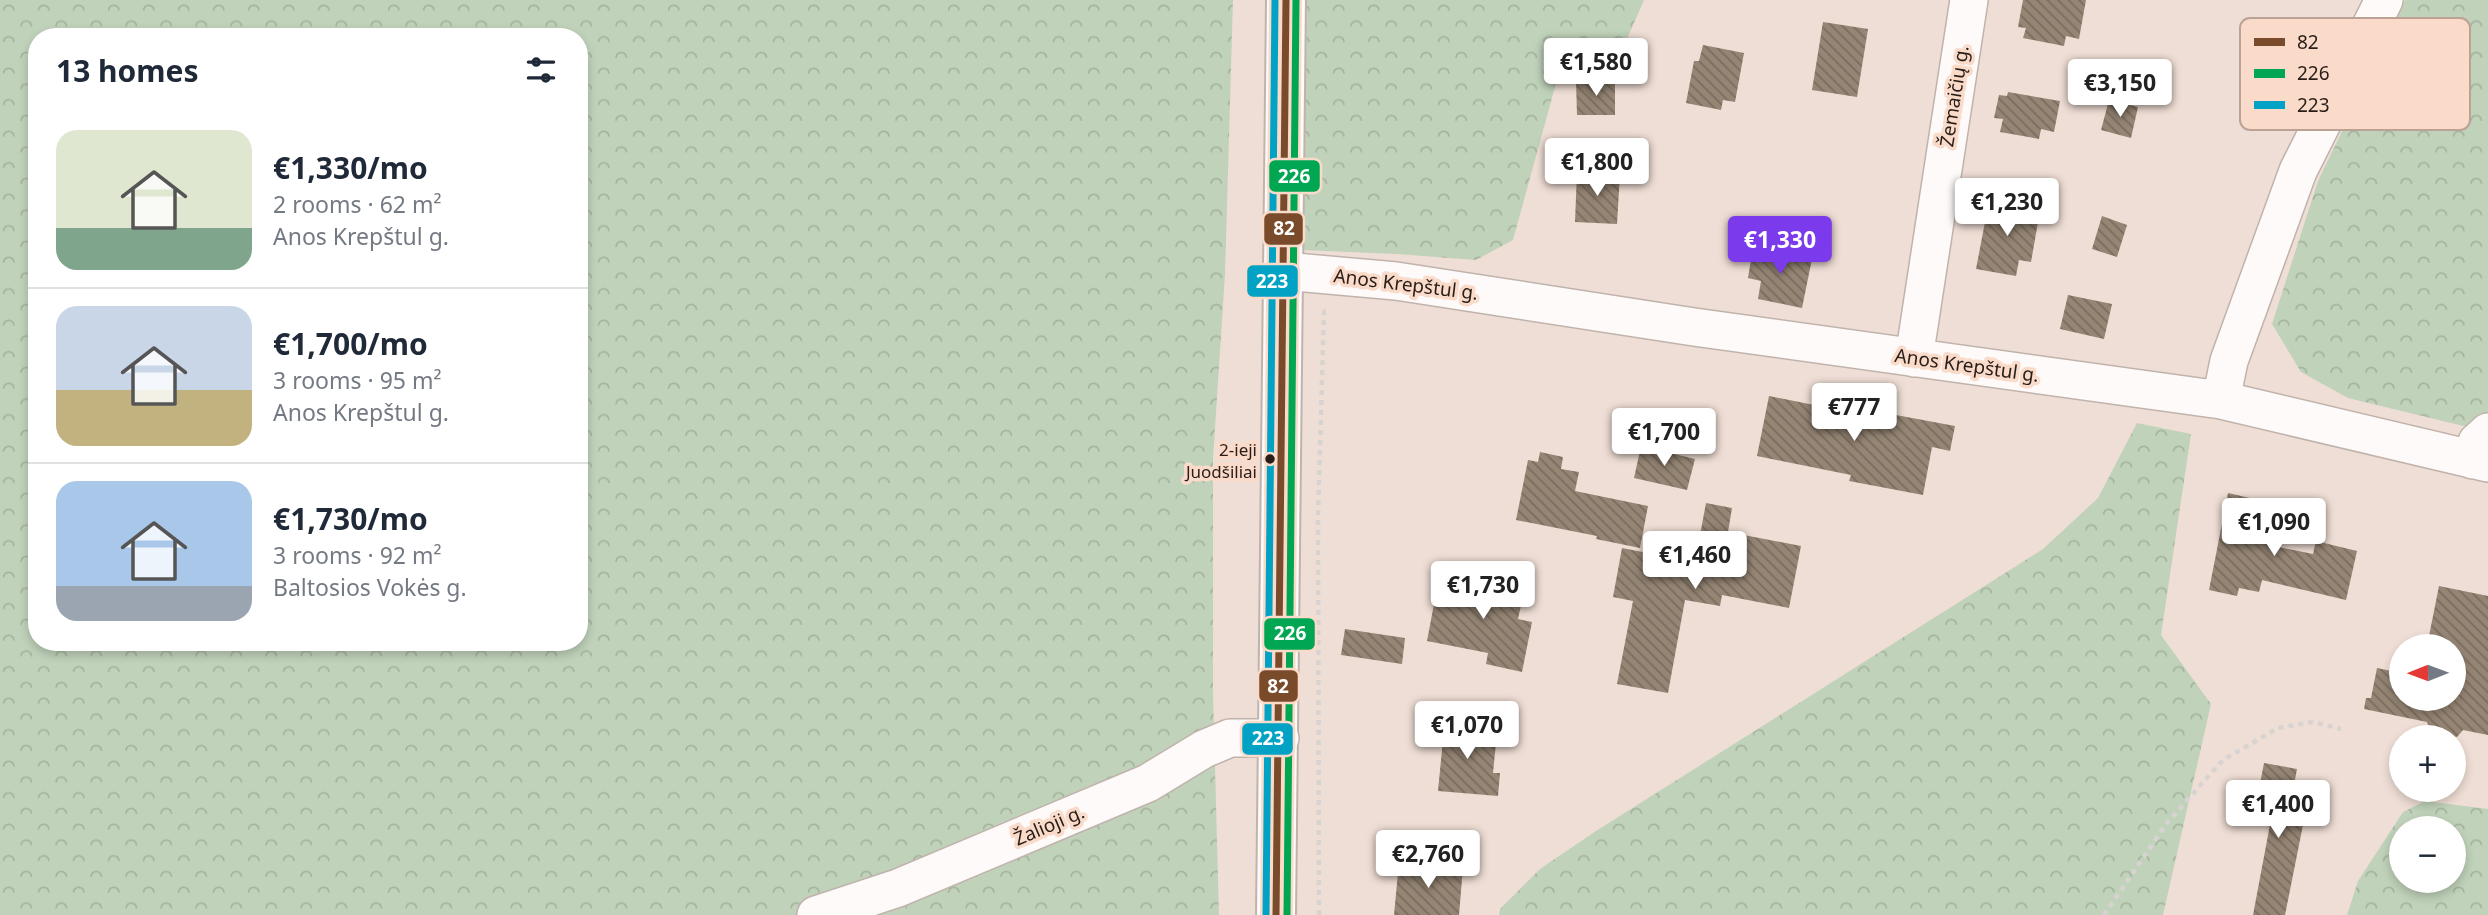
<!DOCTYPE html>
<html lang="en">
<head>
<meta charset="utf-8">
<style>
  body { margin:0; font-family:"Noto Sans",sans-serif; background:#f2f2f3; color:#1f2937; height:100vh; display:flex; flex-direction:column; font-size:26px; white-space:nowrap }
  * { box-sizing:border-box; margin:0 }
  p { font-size:23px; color:#747a83 }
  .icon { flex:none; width:38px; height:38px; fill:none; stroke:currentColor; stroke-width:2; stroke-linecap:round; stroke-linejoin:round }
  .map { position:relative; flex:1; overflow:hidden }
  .side { position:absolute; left:28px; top:28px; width:560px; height:623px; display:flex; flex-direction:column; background:#fff; border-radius:28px; box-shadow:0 4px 10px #0003 }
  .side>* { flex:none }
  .needle { width:46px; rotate:269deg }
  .tools { position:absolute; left:2389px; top:634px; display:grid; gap:14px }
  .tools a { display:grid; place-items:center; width:77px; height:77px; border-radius:50%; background:#fff; box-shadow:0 4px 10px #0003; font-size:35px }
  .price { position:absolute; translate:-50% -60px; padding:0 16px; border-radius:7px; background:#fff; color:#222; font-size:23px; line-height:46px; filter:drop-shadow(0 2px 4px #0008) }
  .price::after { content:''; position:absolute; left:50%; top:42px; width:21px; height:16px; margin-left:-10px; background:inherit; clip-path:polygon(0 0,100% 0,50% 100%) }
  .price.active { background:#7c3aed; color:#fff }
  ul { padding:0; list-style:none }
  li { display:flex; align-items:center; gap:21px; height:175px; padding:0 28px }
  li+li { border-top:2px solid #e0e1e3 }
  li span { display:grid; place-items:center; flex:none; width:196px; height:140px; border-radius:21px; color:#555 }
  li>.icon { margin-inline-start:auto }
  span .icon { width:84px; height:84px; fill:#fffc; stroke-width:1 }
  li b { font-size:30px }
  h2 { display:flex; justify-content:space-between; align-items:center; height:84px; padding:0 28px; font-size:30px }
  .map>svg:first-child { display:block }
  .forest { fill:url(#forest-crowns); fill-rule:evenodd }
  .building { fill:url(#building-back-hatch) }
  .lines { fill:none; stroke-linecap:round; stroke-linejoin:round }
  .minor-casing { stroke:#c0b3ac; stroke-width:40 }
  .major-casing { stroke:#c0b3ac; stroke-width:42 }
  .path { stroke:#d8d3d1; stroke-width:4.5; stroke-dasharray:5 5; stroke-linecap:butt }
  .minor { stroke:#fdfaf9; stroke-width:37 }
  .major { stroke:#fdfaf9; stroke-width:38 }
  .bus-1-casing { stroke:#fadbca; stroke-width:12 }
  .bus-2-casing { stroke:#fadbca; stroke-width:12 }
  .bus-3-casing { stroke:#fadbca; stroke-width:12 }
  .bus-1 { stroke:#7a4b2a; stroke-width:7 }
  .bus-2 { stroke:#00a651; stroke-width:7 }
  .bus-3 { stroke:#02a2c5; stroke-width:7 }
  .bus-dot { fill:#281d17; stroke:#fadbca; stroke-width:2.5 }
  .labels { text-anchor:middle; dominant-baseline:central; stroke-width:7; stroke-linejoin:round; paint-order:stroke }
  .bus-label { font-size:17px; fill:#281d17; stroke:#fadbca; text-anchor:end }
  .street-label { font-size:19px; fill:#281d17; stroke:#fadbca }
  .key { fill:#fadbca; stroke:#bba294; stroke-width:2 }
  .key-label { font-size:19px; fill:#281d17 }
  .line-badge { stroke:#fadbca; stroke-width:2.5 }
  .badge-label { font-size:19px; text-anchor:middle; font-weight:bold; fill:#fff }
</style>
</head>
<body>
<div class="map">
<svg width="2488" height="915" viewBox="0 0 2488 915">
  <defs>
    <pattern id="forest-crowns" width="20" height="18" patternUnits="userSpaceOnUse" patternTransform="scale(1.75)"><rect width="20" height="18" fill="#c0d2ba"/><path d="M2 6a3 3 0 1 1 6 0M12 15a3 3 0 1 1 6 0" fill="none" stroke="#a5b49f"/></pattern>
    <pattern id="building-back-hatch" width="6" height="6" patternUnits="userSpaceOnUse" patternTransform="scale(1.75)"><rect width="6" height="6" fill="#958574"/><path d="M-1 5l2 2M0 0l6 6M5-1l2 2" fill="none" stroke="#7a6c5e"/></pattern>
  </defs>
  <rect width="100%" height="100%" fill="#efded5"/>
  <path class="forest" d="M0,0H1233L1225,274L1213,459V692L1219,915H0ZM37,37H579V642H37Z
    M1307,0H1644L1624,46L1558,76L1513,240L1476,260L1397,254L1301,250Z
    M2405,0H2488V432L2348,398L2301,372L2272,324L2318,181Z
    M2137,423L2191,434L2161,635L2211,704L2163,915H1499L1500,909L1540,869L1596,831L2043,549L2098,498Z
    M2425,801L2488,809V915H2347L2358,881L2403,812ZM2401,828H2454V880H2401Z"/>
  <path class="building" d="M2023,0H2086L2079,39L2066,36L2064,46L2023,38L2026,28L2018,27Z
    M1823,22L1868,29L1857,97L1812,90Z
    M1703,45L1744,53L1735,102L1723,100L1721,110L1686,103L1694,61H1699Z
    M1615,80V115H1577L1576,81Z
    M2008,92L2060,101L2054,132L2041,129L2039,139L2000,132L2003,119L1994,118L1999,95L2007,96Z
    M2109,100L2138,107L2131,138L2101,130Z
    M1577,172L1620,174L1617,224L1575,222Z
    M1989,201L2040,211L2031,262L2019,260L2016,276L1976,269Z
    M2102,216L2127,225L2117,257L2092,249Z
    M1753,247L1812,259L1802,308L1758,299L1761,281L1748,278Z
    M2068,295L2112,304L2104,339L2060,329Z
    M1769,396L1879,418L1880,412L1955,426L1950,451L1932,447L1923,495L1849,481L1851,475L1757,456Z
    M1641,446L1695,459L1687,490L1634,478Z
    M1540,452L1563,457L1561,469L1579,472L1575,491L1648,506L1640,548L1596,539L1597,536L1516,520L1528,460L1538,462Z
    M2228,493L2263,501L2258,530L2271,532L2269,545L2313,554L2316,541L2357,551L2346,600L2262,580L2259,592L2239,588L2237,596L2209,590Z
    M1706,503L1732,508L1728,532L1801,546L1789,608L1722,595L1720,606L1685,600L1668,693L1617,684L1633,601L1613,597L1622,548L1695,562Z
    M1461,574L1525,587L1518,619L1532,622L1522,672L1486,664L1488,653L1427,641L1437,588L1457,592Z
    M2439,586L2488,596V735L2463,730L2457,737H2432L2427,722L2364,709L2366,698H2371L2377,668L2401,673V698H2454V646H2427Z
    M1345,629L1405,638L1402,664L1341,655Z
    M1445,719L1481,723L1479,741L1496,743L1493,773H1500L1498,796L1438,791Z
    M2264,763L2297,769L2288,816L2304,820L2285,915H2253L2272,814L2255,810Z
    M1399,862L1463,868L1459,915H1394Z"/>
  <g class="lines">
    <g class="minor-casing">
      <path id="minor" d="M1284,271L1396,281L1694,327L2221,400L2488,463
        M1914,358L1969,0
        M2221,400L2229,361L2298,171L2384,0
        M2473,460L2477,442L2488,432
        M816,915L898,888L1148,783L1204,749L1230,738H1280"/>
    </g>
    <g class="major-casing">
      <path id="major" d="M1276,915L1286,0"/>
    </g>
    <path class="path" d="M1319,915L1318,515L1324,311L1320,310
      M2104,915L2167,823L2223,760L2278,728L2313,722L2341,729"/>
    <use href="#minor" class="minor"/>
    <use href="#major" class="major"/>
    <g class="bus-1-casing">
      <path id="bus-1" d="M1276,915L1286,0"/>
    </g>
    <g class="bus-2-casing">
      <path id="bus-2" d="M1287,915L1296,0"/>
    </g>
    <g class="bus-3-casing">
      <path id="bus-3" d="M1266,915L1275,0"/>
    </g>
    <use href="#bus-1" class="bus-1"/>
    <use href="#bus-2" class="bus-2"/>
    <use href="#bus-3" class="bus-3"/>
  </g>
  <circle class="bus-dot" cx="1270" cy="459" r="6"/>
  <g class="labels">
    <g class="bus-label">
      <text x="1257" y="449">2-ieji<tspan x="1257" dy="22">Juodšiliai</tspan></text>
    </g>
    <g class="street-label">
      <text transform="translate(1954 96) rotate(-81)">Žemaičių g.</text>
      <text transform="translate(1406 284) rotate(7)">Anos Krepštul g.</text>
      <text transform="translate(1967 365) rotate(8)">Anos Krepštul g.</text>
      <text transform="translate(1049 825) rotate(-23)">Žalioji g.</text>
    </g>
  </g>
  <rect x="2240" y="18" width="230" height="112" rx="10" class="key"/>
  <rect x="2254" y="38" width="31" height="8" fill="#7a4b2a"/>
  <rect x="2254" y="69" width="31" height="9" fill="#00a651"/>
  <rect x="2254" y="101" width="31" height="8" fill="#02a2c5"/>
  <g class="key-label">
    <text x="2297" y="49">82</text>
    <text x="2297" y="80">226</text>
    <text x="2297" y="112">223</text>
  </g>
  <g class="line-badge">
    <rect x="1268" y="159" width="53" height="34" rx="7" fill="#00a651"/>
    <rect x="1263" y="212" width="41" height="34" rx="7" fill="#7a4b2a"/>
    <rect x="1246" y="264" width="53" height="34" rx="7" fill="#02a2c5"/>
    <rect x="1263" y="617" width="53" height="34" rx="7" fill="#00a651"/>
    <rect x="1258" y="669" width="41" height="34" rx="7" fill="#7a4b2a"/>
    <rect x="1241" y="722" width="53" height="34" rx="7" fill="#02a2c5"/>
  </g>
  <g class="badge-label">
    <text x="1294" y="183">226</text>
    <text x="1284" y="235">82</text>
    <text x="1272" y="288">223</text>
    <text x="1290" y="640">226</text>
    <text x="1278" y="693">82</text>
    <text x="1268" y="745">223</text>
  </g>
</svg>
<div class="tools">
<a><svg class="needle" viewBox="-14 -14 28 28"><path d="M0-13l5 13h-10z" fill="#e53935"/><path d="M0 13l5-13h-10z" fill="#747a83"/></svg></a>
<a>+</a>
<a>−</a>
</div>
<b class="price" style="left:1596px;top:98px">€1,580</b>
<b class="price" style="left:2120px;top:119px">€3,150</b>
<b class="price" style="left:1597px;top:198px">€1,800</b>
<b class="price" style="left:2007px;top:238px">€1,230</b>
<b class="price active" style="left:1780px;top:276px">€1,330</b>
<b class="price" style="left:1854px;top:443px">€777</b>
<b class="price" style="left:1664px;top:468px">€1,700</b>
<b class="price" style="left:2274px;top:558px">€1,090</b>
<b class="price" style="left:1695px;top:591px">€1,460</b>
<b class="price" style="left:1483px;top:621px">€1,730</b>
<b class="price" style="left:1467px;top:761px">€1,070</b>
<b class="price" style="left:2278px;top:840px">€1,400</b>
<b class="price" style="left:1428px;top:890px">€2,760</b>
<section class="side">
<h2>13 homes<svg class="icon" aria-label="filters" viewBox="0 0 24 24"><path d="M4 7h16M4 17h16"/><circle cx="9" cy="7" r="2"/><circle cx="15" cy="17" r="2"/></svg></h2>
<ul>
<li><span style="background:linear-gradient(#dfe7d0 70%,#7fa58c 0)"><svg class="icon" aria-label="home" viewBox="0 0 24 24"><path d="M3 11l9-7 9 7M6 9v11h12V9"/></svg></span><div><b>€1,330/mo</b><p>2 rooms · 62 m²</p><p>Anos Krepštul g.</p></div></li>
<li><span style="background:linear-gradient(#c9d6e8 60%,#c2b280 0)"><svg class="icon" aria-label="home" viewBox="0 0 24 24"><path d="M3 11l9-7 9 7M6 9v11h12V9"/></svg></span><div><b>€1,700/mo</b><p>3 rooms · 95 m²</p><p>Anos Krepštul g.</p></div></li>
<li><span style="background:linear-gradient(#a9c7e8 75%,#9aa5b1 0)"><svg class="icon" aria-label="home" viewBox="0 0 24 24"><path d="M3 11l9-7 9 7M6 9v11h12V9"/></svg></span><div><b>€1,730/mo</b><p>3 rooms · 92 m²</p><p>Baltosios Vokės g.</p></div></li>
</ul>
</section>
</div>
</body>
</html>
